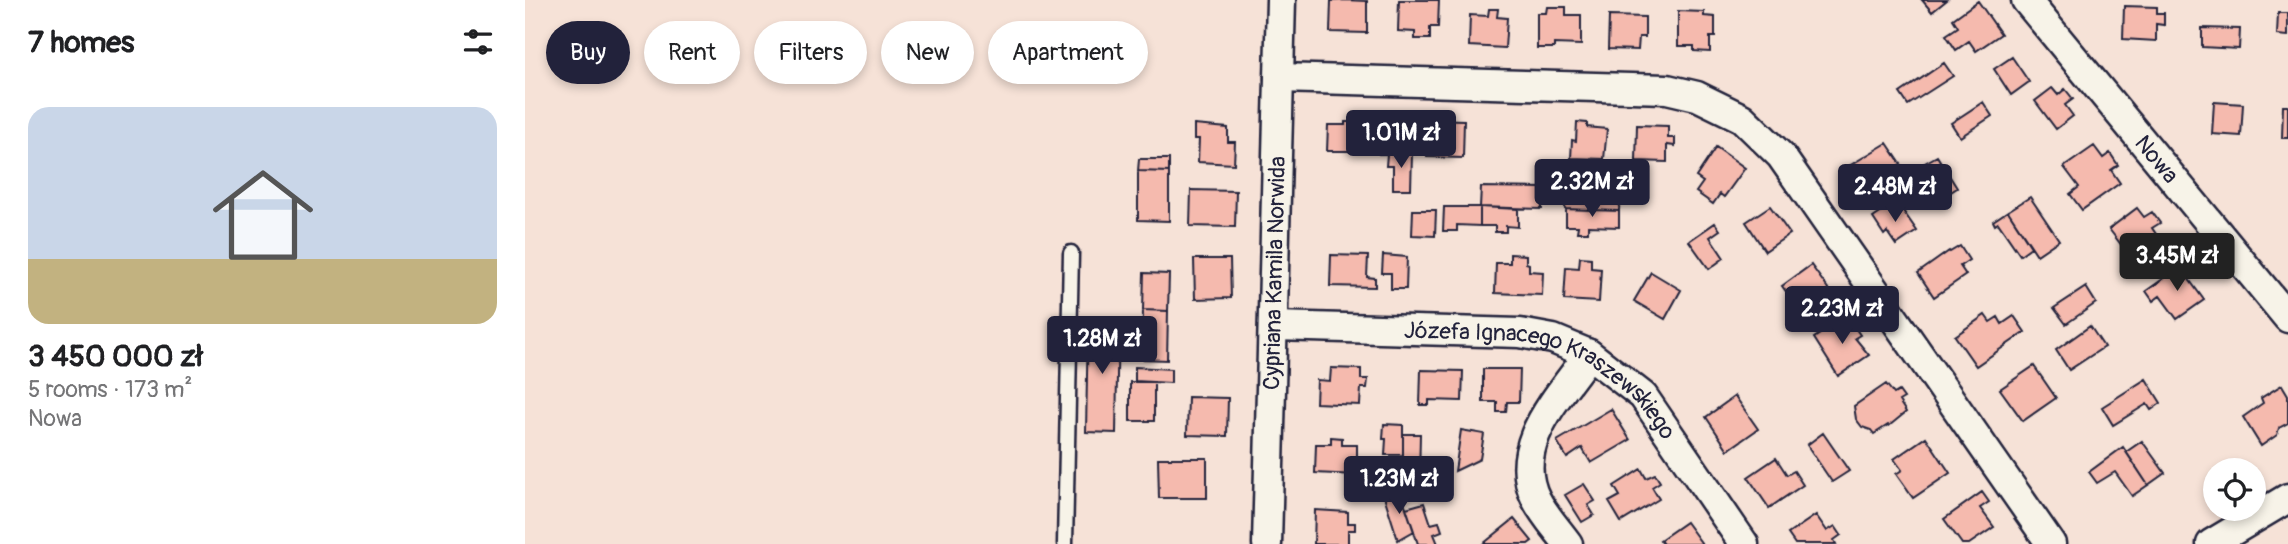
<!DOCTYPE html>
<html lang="en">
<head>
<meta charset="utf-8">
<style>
  body { margin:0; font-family:Pangolin,sans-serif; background:#f2f2f2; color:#202124; height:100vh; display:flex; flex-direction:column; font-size:26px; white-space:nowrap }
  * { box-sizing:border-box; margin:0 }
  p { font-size:23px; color:#757577 }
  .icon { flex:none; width:38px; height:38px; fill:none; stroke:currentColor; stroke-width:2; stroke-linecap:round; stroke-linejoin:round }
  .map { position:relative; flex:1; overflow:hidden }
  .sheet { display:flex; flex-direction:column; background:#fff; width:525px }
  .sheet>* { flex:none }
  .hud { position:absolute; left:21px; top:21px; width:665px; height:63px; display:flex; gap:14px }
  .fabs { position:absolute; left:1678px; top:458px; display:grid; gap:14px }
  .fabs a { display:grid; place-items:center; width:63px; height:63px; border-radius:50%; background:#fff; box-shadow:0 4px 10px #0003; font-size:35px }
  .price { position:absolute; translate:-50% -60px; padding:0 16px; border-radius:7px; background:#22223b; color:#fff; font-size:23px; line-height:46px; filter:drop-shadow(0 2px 4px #0008) }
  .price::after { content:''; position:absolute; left:50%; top:42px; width:21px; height:16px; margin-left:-10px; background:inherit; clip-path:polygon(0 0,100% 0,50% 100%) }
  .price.selected { background:#222; color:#fff }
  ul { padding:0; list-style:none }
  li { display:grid; align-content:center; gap:14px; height:371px; padding:0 28px }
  li span { display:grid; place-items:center; height:217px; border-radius:21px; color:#555 }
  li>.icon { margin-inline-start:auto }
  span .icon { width:126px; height:126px; fill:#fffc; stroke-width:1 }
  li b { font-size:30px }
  h2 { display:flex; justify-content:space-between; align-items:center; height:84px; padding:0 28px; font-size:30px }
  .chip { padding:0 24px; border-radius:32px; background:#fff; box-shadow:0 4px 10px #0003; font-size:24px; line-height:63px }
  .chip.selected { background:#22223b; color:#fff }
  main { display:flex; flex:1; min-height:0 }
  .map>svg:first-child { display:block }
  .building { fill:#f5baae; stroke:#22223b; stroke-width:2 }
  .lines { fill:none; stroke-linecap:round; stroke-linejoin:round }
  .service-casing { stroke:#22223b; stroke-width:19 }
  .minor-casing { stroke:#22223b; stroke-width:33 }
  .service { stroke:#f7f3e8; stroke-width:14 }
  .minor { stroke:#f7f3e8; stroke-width:28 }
  .labels { text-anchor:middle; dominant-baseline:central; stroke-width:5; stroke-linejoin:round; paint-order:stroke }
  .street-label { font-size:23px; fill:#22223b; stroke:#f7f3e8 }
</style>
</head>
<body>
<main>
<section class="sheet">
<h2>7 homes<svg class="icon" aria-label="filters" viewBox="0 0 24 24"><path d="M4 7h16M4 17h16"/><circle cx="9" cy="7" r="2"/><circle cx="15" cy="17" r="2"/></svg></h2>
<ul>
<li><span style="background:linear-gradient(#c9d6e8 70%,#c2b280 0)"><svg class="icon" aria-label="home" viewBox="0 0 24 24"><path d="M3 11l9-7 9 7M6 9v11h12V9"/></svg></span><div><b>3 450 000 zł</b><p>5 rooms · 173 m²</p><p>Nowa</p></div></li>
</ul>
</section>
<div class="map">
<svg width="1763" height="544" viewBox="0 0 1763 544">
  <rect width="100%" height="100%" fill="#f6e2d7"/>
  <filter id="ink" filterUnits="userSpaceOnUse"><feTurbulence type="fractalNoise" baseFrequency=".0143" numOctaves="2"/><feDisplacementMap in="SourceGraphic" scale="14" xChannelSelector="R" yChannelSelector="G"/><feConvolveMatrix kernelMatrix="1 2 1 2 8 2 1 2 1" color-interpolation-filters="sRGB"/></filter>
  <g filter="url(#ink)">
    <path class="building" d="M819,0L842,1V33L805,32L806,1Z
      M874,0H914L913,27H905V39H890V32L873,31Z
      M1397,0H1422L1407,12Z
      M1453,1L1476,34L1451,51L1444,41L1431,50L1421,35L1433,27L1428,19Z
      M1599,6L1632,7V13H1639V25L1631,24V41L1598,39Z
      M1022,7H1041V15H1056V45L1029,44V48H1012V13H1021Z
      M964,9H973L972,17L982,18L980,48L944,46L945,15L963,16Z
      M1153,11L1179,12V16L1190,17V37H1185V52L1169,51V46H1153Z
      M1753,13H1763V36L1752,35Z
      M1084,16L1120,17V37H1114L1113,50L1083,49Z
      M1677,28L1715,29L1714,49L1677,47Z
      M1487,57L1504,82L1486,95L1469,69Z
      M1419,63L1428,76L1383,105L1375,93Z
      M1527,88L1533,95L1540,89L1548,99L1540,105L1548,116L1531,129L1510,101Z
      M1458,102L1467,116L1435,137L1426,123Z
      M1689,102L1718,104L1716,136L1687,134Z
      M1758,106H1763V138H1757Z
      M903,119L939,120L938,158L902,157Z
      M820,122H830V131H835L834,151H802L803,125H820Z
      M1052,122L1062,123V127L1082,129L1079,159L1046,158L1047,140L1051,141Z
      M669,125L703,128V142H710L709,164L673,162L674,139H669Z
      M1112,125L1143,126V138H1150V146L1142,145V162L1111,161Z
      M854,130L869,131V138H887V154H854Z
      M1362,143L1376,164L1329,195L1314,172Z
      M1569,146L1578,158L1585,153L1593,165L1586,170L1595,183L1557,210L1545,194L1554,187L1539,167Z
      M1191,147L1220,168L1199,197L1195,194L1188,204L1171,192L1178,182L1171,177Z
      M862,154H887L886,189H868V166H861Z
      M1412,156L1432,188L1418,197L1409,182L1404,186L1399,178L1404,174L1398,164Z
      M614,159H644V172L613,171Z
      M613,171L644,172V221L613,220Z
      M956,187L1017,188V209L955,207Z
      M1041,188L1095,189L1094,211L1040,209Z
      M666,190L711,191L710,227L665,226Z
      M1505,197L1534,240L1512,255L1483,211Z
      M1372,202L1392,231L1371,245L1362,232L1359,235L1348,218Z
      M1245,206L1265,234L1240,251L1221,222Z
      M919,207H955V226L932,225V231H918Z
      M955,207L993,209V227L981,226V232H970V226H955Z
      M1612,208L1619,217L1627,212L1635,223L1627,228L1635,240L1608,260L1584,229Z
      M1041,209L1094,211V227L1063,226V232H1052L1053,226H1041Z
      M888,210H911L910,236L887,235Z
      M1483,211L1506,247L1495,255L1473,223L1470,225L1468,221Z
      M1190,223L1195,230L1185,237L1199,258L1184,269L1164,241Z
      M1435,246L1444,260L1435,266L1441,275L1409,297L1393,273L1424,251L1425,252Z
      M985,254L1001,255V263L1004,264V271L1018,272L1017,295L970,293L971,263H985Z
      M806,255L843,256L842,277L850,278V287L805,286Z
      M858,255L882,257L881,289H866V273H857Z
      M1055,257L1066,258V268L1076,269L1074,302L1039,300L1041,267L1054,268Z
      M669,259H705L706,298L670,299Z
      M1286,265L1304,290L1275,311L1257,286Z
      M1655,267L1679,300L1652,319L1635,296L1628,301L1621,291Z
      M1126,272L1156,290L1140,319L1109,301Z
      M619,273L644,274L643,311L618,310Z
      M1561,287L1571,303L1541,324L1529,308Z
      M618,310L643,311L642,360L617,359Z
      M1460,315L1465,322L1473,317L1477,324L1489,316L1500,332L1451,366L1430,336Z
      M1322,316L1335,335L1330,338L1344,355L1313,376L1289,338Z
      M563,319H593L591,433L561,432Z
      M1565,326L1579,347L1544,370L1531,350Z
      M1509,366L1531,398L1498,421L1475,389Z
      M610,367L646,369V383L610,381Z
      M806,368L836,369V379H843L842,388H836L835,405L791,403L792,380L805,381Z
      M958,369H995L994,402H982L981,412H972V402H958Z
      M896,370L938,371L937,401L904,400V405H895Z
      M1621,379L1636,403L1626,410L1622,404L1588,425L1577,407Z
      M605,382H629V421H605Z
      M1361,384L1369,394L1374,391L1379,398L1374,401L1381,412L1364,426L1363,425L1349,434L1346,430L1337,427L1331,419L1329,406Z
      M1757,385L1763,395V423L1754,428L1752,435L1736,446L1718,417L1738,403L1736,398Z
      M1210,396L1233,429L1203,450L1181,417Z
      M663,397L703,398L702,436L662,435Z
      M1086,409L1105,440L1066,463L1057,448L1042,458L1032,441Z
      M859,424L878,425V455H860L861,439H858Z
      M936,430L959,434L955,459L930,471Z
      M1298,433L1324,471L1307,482L1282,445Z
      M878,434H895L894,478L878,477Z
      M806,437L817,438V445H832V475L790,473L791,444H806Z
      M1401,437L1425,473L1388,498L1371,474L1377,470L1369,459Z
      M1617,441L1640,473L1623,485L1601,452Z
      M1598,447L1623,485L1607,496L1590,472L1572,483L1564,472Z
      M633,458H682V498H634Z
      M1251,458L1262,475L1269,471L1278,485L1244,508L1223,477Z
      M1116,469L1121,478L1130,474L1135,482L1127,487L1134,499L1096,522L1084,502L1095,496L1089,486Z
      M1059,484L1070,501L1063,505L1069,515L1057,522L1040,495Z
      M1457,492L1464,502L1455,508L1469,527L1444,544H1437L1419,519Z
      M859,496H877L889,531L873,540Z
      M899,503L906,524L914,522L917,531L909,534L913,544H893L881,508Z
      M790,510L823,512V523H830V530H823V544H789Z
      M1291,515L1302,531L1310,526L1316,535L1309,540L1311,544H1270L1263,534Z
      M989,519L1007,541L1003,544H958Z
      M1161,522L1177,544H1138L1135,540Z"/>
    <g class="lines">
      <g class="service-casing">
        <path id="service" d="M540,544L546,253"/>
      </g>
      <g class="minor-casing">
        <g id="minor">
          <path id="s1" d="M1501,0L1763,318"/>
          <path d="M754,78L1142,89L1172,96L1217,118L1256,156L1526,544"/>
          <path id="s2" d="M750,326L995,333L1028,339L1064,354L1118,396L1219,544"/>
          <path id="s3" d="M742,544L756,0"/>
          <path d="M1043,544C1033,530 1019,515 1011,499C984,445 1035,396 1064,354"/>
          <path d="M1686,544L1763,498"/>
        </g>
      </g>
      <use href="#service" class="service"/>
      <use href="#minor" class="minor"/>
    </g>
  </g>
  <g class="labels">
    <g class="street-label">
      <text stroke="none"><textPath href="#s1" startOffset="206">Nowa</textPath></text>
      <text stroke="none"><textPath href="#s3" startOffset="271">Cypriana Kamila Norwida</textPath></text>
      <text stroke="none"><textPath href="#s2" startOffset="282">Józefa Ignacego Kraszewskiego</textPath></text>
    </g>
  </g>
</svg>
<div class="fabs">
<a><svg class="icon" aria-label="locate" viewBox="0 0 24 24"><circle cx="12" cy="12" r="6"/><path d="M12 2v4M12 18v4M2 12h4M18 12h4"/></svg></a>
</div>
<b class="price" style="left:876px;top:170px">1.01M zł</b>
<b class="price" style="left:1067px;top:219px">2.32M zł</b>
<b class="price" style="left:1370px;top:224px">2.48M zł</b>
<b class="price selected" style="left:1652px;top:293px">3.45M zł</b>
<b class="price" style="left:1317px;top:346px">2.23M zł</b>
<b class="price" style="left:577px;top:376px">1.28M zł</b>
<b class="price" style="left:874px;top:516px">1.23M zł</b>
<div class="hud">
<a class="chip selected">Buy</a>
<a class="chip">Rent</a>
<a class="chip">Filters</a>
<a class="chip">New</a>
<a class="chip">Apartment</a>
</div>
</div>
</main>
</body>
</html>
